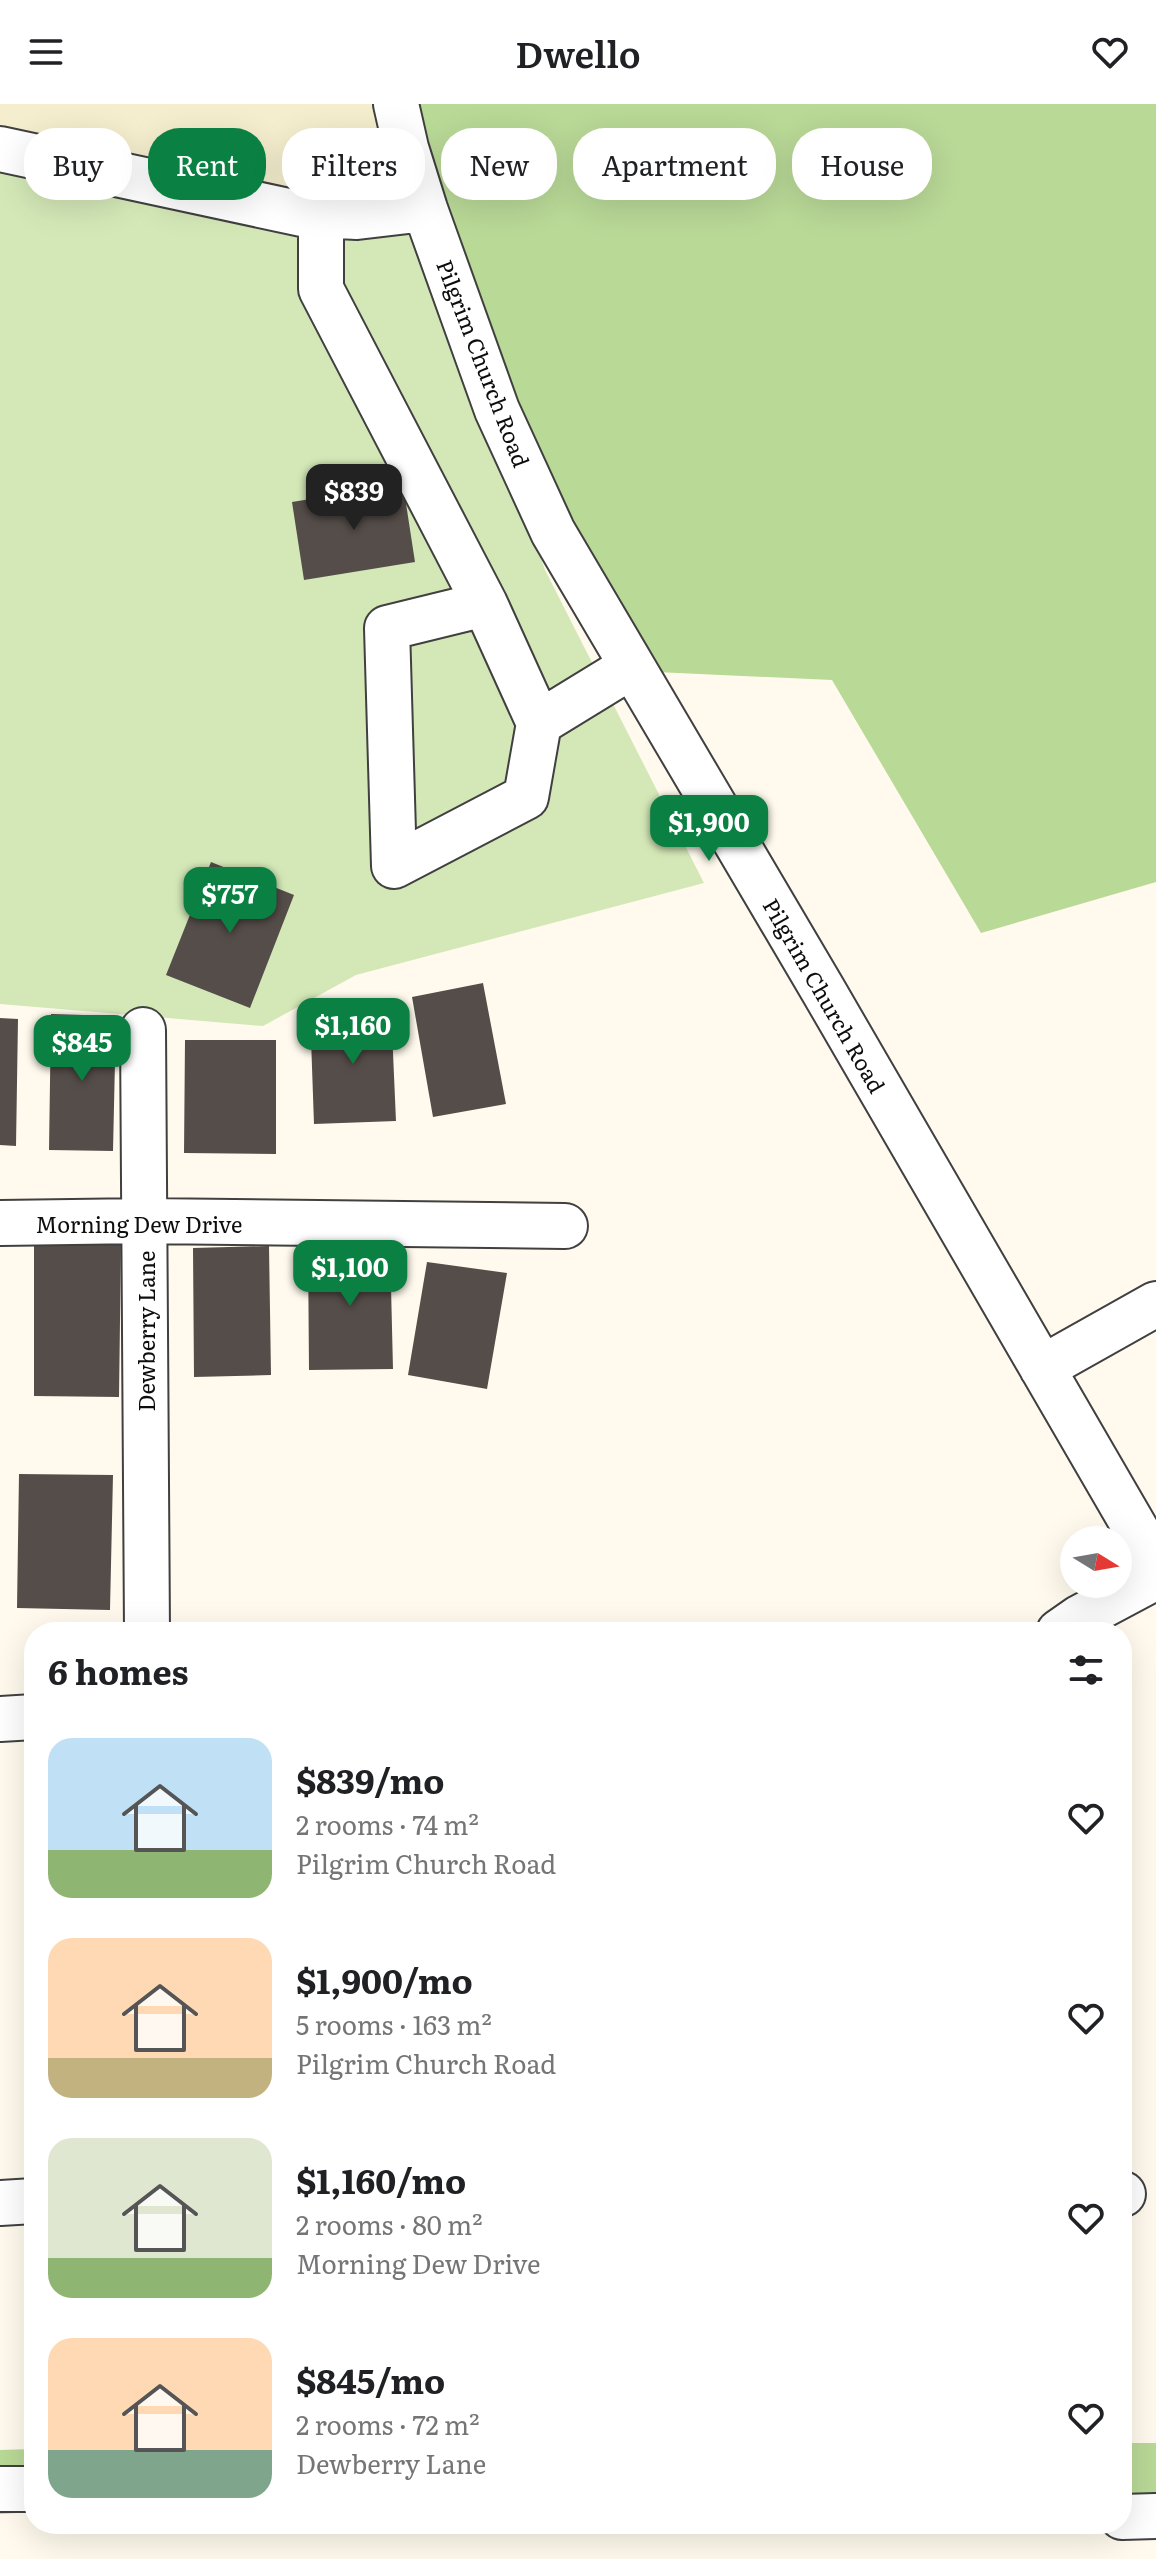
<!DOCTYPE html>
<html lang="en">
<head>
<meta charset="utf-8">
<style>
  body { margin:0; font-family:Literata,serif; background:#f2f2f2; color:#202124; height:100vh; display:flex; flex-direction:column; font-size:30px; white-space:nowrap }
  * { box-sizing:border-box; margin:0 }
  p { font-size:26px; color:#757577 }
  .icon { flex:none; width:44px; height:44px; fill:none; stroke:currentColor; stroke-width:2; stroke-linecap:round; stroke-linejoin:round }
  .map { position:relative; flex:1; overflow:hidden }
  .drawer { position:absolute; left:24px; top:1518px; width:1108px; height:912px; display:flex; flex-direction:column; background:#fff; border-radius:32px; box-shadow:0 8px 32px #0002 }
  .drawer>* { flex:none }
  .hud { position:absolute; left:24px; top:24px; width:1108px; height:72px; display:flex; gap:16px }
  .needle { width:52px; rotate:101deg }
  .buttons { position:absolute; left:1060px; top:1422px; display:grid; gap:16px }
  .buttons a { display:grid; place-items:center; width:72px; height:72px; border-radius:50%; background:#fff; box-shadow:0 8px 32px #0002; font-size:40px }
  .price { position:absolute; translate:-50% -68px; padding:0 18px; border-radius:16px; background:#0b8043; color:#fff; font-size:26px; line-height:52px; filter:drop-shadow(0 2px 4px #0008) }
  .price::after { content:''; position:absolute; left:50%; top:48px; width:24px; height:18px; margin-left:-12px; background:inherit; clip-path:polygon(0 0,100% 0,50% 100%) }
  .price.active { background:#222; color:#fff }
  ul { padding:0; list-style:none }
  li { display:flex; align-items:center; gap:24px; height:200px; padding:0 24px }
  li span { display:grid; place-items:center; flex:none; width:224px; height:160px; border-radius:24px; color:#555 }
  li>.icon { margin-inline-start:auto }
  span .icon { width:96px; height:96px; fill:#fffc; stroke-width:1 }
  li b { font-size:34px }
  h2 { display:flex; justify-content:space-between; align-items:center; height:96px; padding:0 24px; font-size:34px }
  .pill { padding:0 28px; border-radius:32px; background:#fff; box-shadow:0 8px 32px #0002; font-size:28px; line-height:72px }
  .pill.active { background:#0b8043; color:#fff }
  header { display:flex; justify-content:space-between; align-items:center; height:104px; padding:0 24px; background:#fff; font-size:36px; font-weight:600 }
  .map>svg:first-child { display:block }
  .farmland { fill:#f4eece }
  .green { fill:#d4e8b7 }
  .forest { fill:#b9d997 }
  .building { fill:#554d49 }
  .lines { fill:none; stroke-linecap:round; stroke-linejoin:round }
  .minor-casing { stroke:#404040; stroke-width:48 }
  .minor { stroke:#fff; stroke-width:44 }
  .labels { text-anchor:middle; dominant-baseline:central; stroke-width:8; stroke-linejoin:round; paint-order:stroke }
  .street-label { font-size:22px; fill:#0d0d0d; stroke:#fff }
</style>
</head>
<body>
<header><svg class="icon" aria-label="menu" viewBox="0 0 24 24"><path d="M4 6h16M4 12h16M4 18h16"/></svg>Dwello<svg class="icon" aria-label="heart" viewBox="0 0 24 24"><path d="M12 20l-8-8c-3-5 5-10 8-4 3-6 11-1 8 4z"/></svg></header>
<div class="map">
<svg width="1156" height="2455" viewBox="0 0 1156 2455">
  <rect width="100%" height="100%" fill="#fffaed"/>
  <path class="farmland" d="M0,0H396L425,105L357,113L0,45Z"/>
  <path class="green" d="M0,45L302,110L425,105L545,466L704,779L356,871L263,922L0,900Z"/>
  <path class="forest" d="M396,0H1156V778L981,829L832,576L635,567L553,428Z
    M1122,2339H1156V2400L1122,2402Z
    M34,2345V2408L0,2410V2346Z"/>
  <path class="building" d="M403,380L415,458L304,476L292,398Z
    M211,758L294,791L250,904L166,871Z
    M483,879L506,1000L433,1013L412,893Z
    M391,903L396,1017L314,1020L310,906Z
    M51,910L116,912L113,1047L49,1046Z
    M0,914L18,915L16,1042L0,1041Z
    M185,936H276V1050L184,1049Z
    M34,1138L121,1140L119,1293L34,1292Z
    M308,1141H390L393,1265L309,1266Z
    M269,1142L271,1271L194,1273L193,1144Z
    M427,1158L507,1169L487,1285L408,1271Z
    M19,1370L113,1371L110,1506L17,1504Z"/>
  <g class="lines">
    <g class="minor-casing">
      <path id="minor" d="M396,0L406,44L425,105L497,306L553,428L823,886L1156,1460
        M0,45L302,110L357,113L425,105
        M321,111V185L485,500L539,619L632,562
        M485,500L387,524L394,762L526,693L539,619
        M143,926L147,1528
        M0,1119L144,1117L565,1122
        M1042,1264L1156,1200
        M1059,1528L1079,1514L1156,1473
        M0,1615L34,1613
        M1122,2090H1123
        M0,2099L34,2097
        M0,2385H34
        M1122,2413L1156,2412"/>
    </g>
    <use href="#minor" class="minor"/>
  </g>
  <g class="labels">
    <g class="street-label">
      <text transform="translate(484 259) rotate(69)">Pilgrim Church Road</text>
      <text transform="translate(825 891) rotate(60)">Pilgrim Church Road</text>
      <text x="139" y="1119">Morning Dew Drive</text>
      <text transform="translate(145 1227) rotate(-90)">Dewberry Lane</text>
    </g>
  </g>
</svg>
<div class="buttons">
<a><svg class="needle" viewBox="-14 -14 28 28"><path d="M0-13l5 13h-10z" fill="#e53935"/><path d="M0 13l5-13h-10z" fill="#757577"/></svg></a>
</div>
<b class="price active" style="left:354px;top:428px">$839</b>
<b class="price" style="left:709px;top:759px">$1,900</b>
<b class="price" style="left:230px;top:831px">$757</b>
<b class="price" style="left:353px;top:962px">$1,160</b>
<b class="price" style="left:82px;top:979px">$845</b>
<b class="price" style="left:350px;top:1204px">$1,100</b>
<div class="hud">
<a class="pill">Buy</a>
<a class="pill active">Rent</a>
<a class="pill">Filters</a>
<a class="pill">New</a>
<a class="pill">Apartment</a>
<a class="pill">House</a>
</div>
<section class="drawer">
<h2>6 homes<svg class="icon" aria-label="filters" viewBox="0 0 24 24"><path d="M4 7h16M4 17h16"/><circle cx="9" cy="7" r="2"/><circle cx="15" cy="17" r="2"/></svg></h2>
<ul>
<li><span style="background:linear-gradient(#bfe0f5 70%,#8fb573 0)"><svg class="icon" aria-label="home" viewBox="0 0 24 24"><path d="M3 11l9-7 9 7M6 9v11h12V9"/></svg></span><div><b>$839/mo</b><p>2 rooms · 74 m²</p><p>Pilgrim Church Road</p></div><svg class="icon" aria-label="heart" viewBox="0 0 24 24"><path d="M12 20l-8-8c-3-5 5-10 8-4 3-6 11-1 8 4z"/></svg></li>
<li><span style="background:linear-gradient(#ffd9b3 75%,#c2b280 0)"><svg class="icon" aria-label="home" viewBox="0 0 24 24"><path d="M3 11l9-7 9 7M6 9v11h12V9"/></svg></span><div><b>$1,900/mo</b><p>5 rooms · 163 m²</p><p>Pilgrim Church Road</p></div><svg class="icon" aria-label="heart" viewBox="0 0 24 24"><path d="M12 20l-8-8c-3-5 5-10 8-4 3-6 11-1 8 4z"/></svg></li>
<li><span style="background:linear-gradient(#dfe7d0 75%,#8fb573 0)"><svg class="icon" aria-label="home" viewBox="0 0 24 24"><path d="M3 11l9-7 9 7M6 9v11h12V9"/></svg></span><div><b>$1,160/mo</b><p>2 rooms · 80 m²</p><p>Morning Dew Drive</p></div><svg class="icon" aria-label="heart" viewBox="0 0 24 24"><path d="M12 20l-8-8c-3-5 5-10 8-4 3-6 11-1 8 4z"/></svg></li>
<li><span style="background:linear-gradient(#ffd9b3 70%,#7fa58c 0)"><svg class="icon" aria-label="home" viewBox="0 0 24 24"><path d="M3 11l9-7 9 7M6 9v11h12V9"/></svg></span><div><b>$845/mo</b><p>2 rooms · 72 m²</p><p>Dewberry Lane</p></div><svg class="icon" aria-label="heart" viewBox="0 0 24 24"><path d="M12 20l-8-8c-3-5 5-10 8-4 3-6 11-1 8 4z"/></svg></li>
</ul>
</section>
</div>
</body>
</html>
